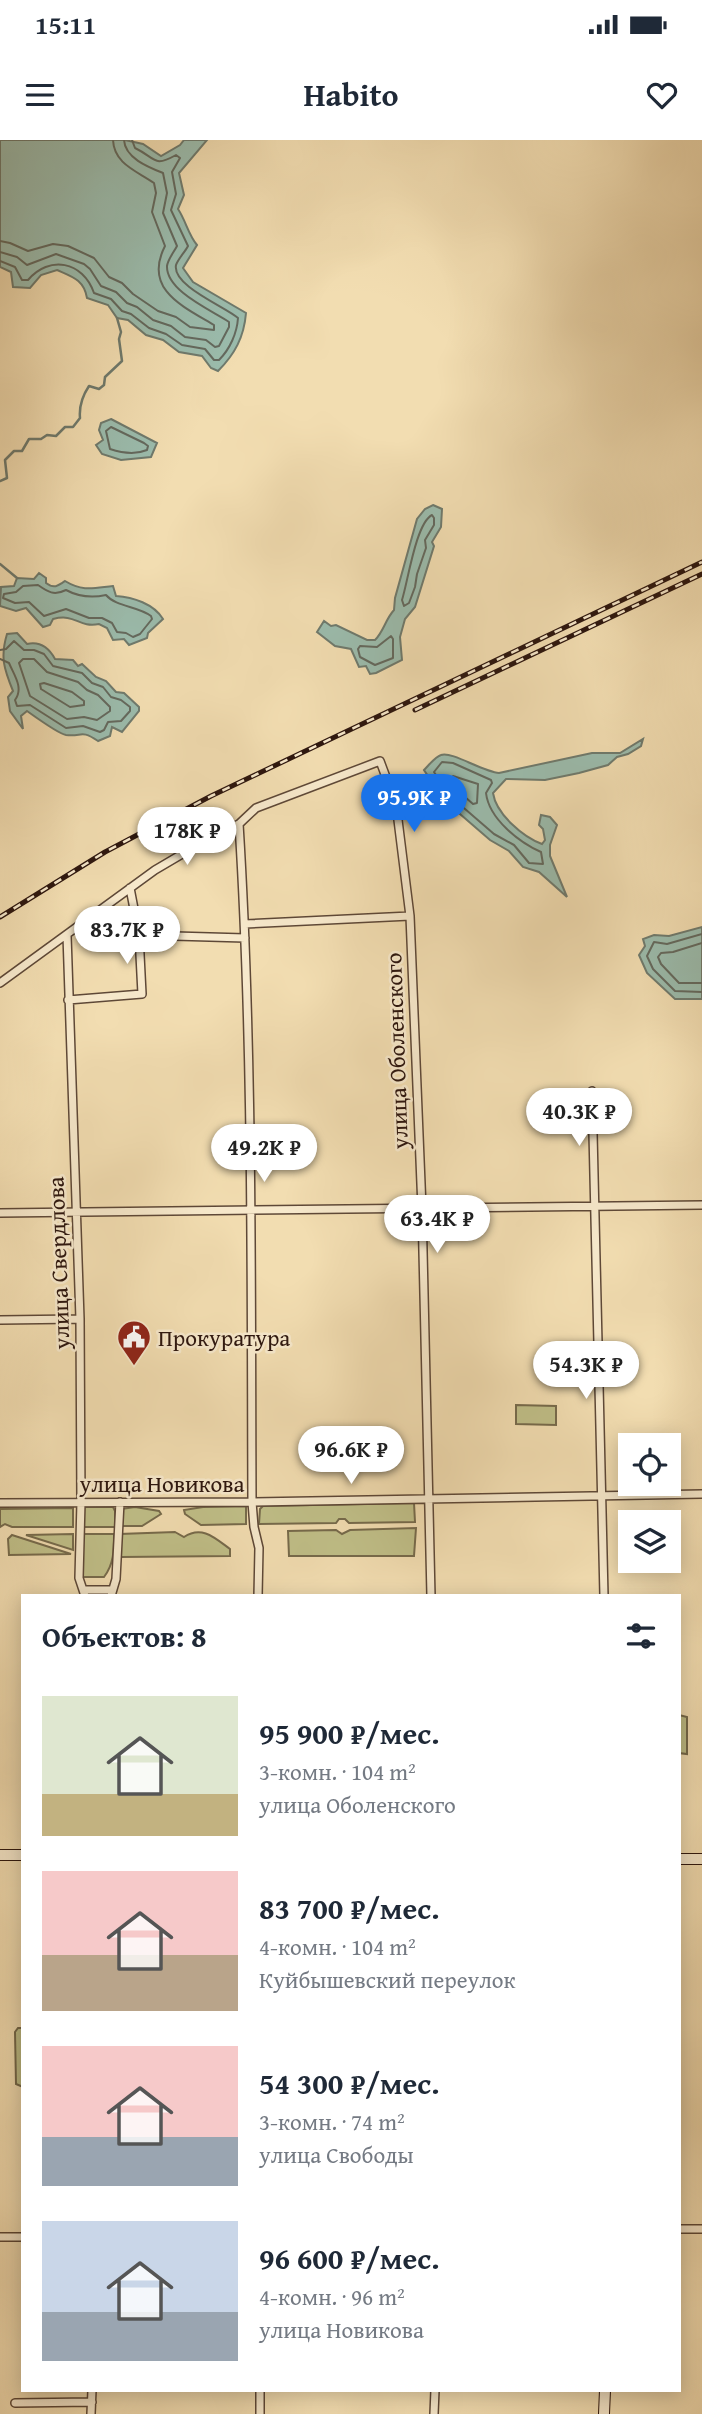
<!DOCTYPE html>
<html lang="ru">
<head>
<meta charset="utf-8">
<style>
  body { margin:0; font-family:"Gentium Book Plus",serif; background:#f2f2f3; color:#1f2937; height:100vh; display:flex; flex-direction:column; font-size:26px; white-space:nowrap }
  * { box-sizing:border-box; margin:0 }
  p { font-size:23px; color:#747a83 }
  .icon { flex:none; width:38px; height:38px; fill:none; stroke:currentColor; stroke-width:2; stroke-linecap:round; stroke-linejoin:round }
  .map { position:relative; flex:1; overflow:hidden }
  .drawer { position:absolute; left:21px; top:1454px; width:660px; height:798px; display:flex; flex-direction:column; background:#fff; border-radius:0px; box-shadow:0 4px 18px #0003 }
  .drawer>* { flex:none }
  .fabs { position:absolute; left:618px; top:1293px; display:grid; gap:14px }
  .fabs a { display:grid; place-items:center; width:63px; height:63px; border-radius:0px; background:#fff; box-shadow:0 4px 18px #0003; font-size:35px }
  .price { position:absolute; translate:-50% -60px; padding:0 16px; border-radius:24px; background:#fff; color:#222; font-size:23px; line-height:46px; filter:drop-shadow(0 2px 4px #0008) }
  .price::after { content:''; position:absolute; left:50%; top:42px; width:21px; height:16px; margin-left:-10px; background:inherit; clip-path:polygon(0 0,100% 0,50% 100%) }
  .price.active { background:#1a73e8; color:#fff }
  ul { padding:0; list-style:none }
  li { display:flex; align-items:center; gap:21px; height:175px; padding:0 21px }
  li span { display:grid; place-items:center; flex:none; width:196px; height:140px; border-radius:0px; color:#555 }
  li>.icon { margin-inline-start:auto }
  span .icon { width:84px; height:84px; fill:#fffc; stroke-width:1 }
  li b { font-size:30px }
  h2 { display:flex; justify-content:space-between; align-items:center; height:84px; padding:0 21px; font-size:30px }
  .status { display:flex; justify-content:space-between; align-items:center; height:49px; padding:0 35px; background:#fff; direction:ltr }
  .status svg { height:19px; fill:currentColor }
  header { display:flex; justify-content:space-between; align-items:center; height:91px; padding:0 21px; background:#fff; font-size:32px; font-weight:800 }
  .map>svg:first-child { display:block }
  .green { fill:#c0bf88; stroke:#766a4b; stroke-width:2 }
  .water { fill:#9bbcad; stroke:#6f7a6d; stroke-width:2 }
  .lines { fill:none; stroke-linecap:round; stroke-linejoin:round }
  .shore { stroke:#64695e; stroke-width:2 }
  .stream { stroke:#6f7a6d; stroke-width:2.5 }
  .street-casing { stroke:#5e4837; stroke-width:10 }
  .secondary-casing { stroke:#2d160e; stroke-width:12 }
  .street { stroke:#f7e9cc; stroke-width:7 }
  .secondary { stroke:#f7e9cc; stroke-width:10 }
  .rail-casing { stroke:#2d160e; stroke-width:5 }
  .rail { stroke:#f7e9cc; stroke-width:2.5; stroke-dasharray:8; stroke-linecap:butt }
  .labels { text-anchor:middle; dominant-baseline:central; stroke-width:5; stroke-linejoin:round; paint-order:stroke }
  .street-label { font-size:23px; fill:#2d160e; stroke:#f7e9cc }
  .poi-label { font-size:23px; fill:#2d160e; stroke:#f7e9cc; text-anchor:start }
</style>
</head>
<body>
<div class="status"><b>15:11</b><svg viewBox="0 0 49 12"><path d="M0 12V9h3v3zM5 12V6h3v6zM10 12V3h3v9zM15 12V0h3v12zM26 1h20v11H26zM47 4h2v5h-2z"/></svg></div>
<header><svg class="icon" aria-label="menu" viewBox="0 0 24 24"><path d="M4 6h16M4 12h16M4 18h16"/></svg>Habito<svg class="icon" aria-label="heart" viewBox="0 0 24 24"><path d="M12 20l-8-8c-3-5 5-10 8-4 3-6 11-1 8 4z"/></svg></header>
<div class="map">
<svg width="702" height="2274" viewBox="0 0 702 2274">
  <rect width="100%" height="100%" fill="#f2ddb1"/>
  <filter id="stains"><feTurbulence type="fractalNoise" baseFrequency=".00286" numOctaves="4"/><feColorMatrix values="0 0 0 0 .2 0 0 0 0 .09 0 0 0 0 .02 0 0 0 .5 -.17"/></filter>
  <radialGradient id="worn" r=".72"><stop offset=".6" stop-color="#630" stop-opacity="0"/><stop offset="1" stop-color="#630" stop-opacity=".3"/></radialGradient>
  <path class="green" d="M516,1265L556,1266V1285L516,1284Z
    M414,1363L415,1382L349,1383L345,1379H339L336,1383L259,1384L260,1369L263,1366Z
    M246,1366V1384L201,1385L185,1374L184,1370L203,1367Z
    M83,1367H113L115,1371V1387H82Z
    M135,1367L159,1371L161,1374L142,1386H121V1369Z
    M73,1368V1387H12L5,1384L0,1387V1369Z
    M416,1388L414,1416H289L288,1391L336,1390L342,1394L350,1390Z
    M175,1392L184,1397C202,1385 215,1398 230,1409V1416L121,1417L120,1394Z
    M73,1394V1410L26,1395Z
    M82,1394H114C114,1410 114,1424 104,1437H83Z
    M12,1395L71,1414L9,1415L8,1399Z
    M679,1575L687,1577V1614L679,1613Z
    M18,1888H23V1947L16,1944L15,1892Z"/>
  <path class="water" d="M0,0H125L143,4L161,16L180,5L184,0H207L179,33L184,55L178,69C186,81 188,94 197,105L183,128L193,142L246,173C244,197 235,214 218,231L211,228L202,216L179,212L163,200L146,195L128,180L117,178L108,165L87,158C84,140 73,137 57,130L41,135L30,148L13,147L11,132L0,127Z
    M111,279L157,303L151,317L121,320L102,314L96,305L103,300L99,290L101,283Z
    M433,365L442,369L441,387L432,402L434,406L415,467L405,479L400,497L402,520L376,533L370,534L366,526L359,527L351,509L335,506L317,492L324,481L331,486L336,485L367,500H375C384,491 385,480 394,470L395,458L417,379L425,369Z
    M39,433L46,438V443C54,449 58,446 65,441C83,452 94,448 113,446L116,456C133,457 154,464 163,479L148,493L147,498L129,505L124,499L113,500L107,488L99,484C78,488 76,473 53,479L50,485L43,487L26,468L16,471L0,466L1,447L14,446L17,438L34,439Z
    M17,493L27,504C40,501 49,508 55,519L73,520L78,526L82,524L96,537L106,541L116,552L124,553L139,567V571L122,592L112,587L110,596L98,601C80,589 83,597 66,595C59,594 34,576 27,571L21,576L23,589L10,571L8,557L13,551C4,529 0,517 7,494Z
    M643,599L641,606L628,614L617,617L608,625L579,633L545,640L506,639L493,653C496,674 523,697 542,704L545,700L543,689L539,685L541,675L550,677L557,685L550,705V716L567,757L539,732L523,727L509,711L490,700L445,661L424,630C429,625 435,617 441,615C452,611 483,632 499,633L592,613H620Z
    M702,787V859H675L647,833L639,815L645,806L643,799L654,795L669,796Z"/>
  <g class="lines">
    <path class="shore" d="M0,101L10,103L28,111L53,104L68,106L94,118L109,137L122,143L133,154L158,171L176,177L190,187L214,190V185C182,166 143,149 165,106L152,72L156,53L154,43C137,31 114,24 113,0
      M0,112L17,117L27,125L56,114L84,124L90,129L101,146L116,152L127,163L137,167L153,180L171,186L185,197L206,200L215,207L219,206L229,187V182C211,170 166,151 167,126C168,119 174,112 177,106L163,73L167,53L163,33C148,27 125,18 124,0
      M0,121L15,127L22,140H28C49,115 83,121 94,153L111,159L122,171L131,174L149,188L166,194L182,205L205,209L214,220H219C230,209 237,193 238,178C226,167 172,146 176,125C178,119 185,112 188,106L171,70L176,54L172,32L180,18L176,15C153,28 156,18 135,8L132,0
      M111,287L144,303L148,306L147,310C135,315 122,313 110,309L106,291Z
      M432,375L434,378V385L425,400L426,408L417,434L415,447L409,463L404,466L402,460C408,441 416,383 432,375Z
      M38,445C48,452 54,456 66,450C79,457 92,458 106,455C116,467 138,466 151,476L152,479L140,494L133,497L126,493L117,492L112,483L102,478H89L66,469L44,476L29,462L15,463L3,458L4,454L16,452L23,446Z
      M391,496L393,499V518L375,525L360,517L358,509L360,506L377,507Z
      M0,510L6,509L14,501L24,510H34L44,514L53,526L82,533L92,543L103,547L111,557L121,560L130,567V571L121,581L108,582L104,590L100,592L83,586L66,588L30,565L17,566L15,560C24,548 14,535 9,523L0,519
      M23,519H34L47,532L78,542L87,550L98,555L110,567V571L97,580L84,577L67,579L30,556L19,523Z
      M44,543L72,552L84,561V565L70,567L41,549L40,544Z
      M442,622L453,623L491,640L492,643L486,653C489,679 519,702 541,712L543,724L529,723L514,705L494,694L450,656L434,632Z
      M453,636L478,644L477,663L473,664L457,650L451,640Z
      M702,794L667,804L654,802L647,816L653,829L675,851L702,852
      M702,803L673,812L661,813L658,817L661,824L679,843H702"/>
    <path class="stream" d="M0,341L7,338L5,320L14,311H22L29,299H41L47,295L56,296L65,287H73L80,278C79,267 83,255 89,246L99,249L104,245L105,237L122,221L119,199L121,192L117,178
      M0,424L17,438"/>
    <g class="street-casing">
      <path id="street" d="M239,684C253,909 251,1136 252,1362L254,1387L259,1408L258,1456
        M245,784L410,776
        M67,795L80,1179L81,1362L79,1438L85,1456
        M139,795L245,798
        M0,843L155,730L206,700L239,684L256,668L380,621L396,664L410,776L422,1068L431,1456
        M68,860L142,854L139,795L130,748
        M592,951L604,1456
        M0,1073L702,1065
        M0,1180L80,1179
        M0,1363L252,1362L702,1354
        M84,1450H111
        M111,1456L116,1439L120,1362
        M679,2089H702
        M0,2097H23
        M260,2250V2274
        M15,2263L92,2262
        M91,2274L92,2250
        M434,2274L435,2250"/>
    </g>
    <g class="secondary-casing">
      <path id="secondary" d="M0,1715H23
        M679,1719H702
        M604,2274L605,2250"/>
    </g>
    <use href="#street" class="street"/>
    <use href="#secondary" class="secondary"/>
    <g class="rail-casing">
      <path id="rail" d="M415,570L702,434
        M0,777L105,712L211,656L702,422"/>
    </g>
    <use href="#rail" class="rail"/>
  </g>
  <defs>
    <g id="civic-pin" transform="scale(1.75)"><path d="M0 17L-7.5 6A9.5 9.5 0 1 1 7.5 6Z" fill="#8f2418" stroke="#f7e9cc"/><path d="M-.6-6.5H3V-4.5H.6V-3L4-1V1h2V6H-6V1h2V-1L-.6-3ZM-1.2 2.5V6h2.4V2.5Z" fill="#fff"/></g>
  </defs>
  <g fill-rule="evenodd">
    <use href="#civic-pin" x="134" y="1197"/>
  </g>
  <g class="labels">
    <g class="street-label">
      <text transform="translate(396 911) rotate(-92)">улица Оболенского</text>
      <text transform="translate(58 1123) rotate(-92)">улица Свердлова</text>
      <text x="162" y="1343">улица Новикова</text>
    </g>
    <g class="poi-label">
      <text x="158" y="1197">Прокуратура</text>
    </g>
  </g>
  <rect width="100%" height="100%" filter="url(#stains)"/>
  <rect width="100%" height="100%" fill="url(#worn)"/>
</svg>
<div class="fabs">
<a><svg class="icon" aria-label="locate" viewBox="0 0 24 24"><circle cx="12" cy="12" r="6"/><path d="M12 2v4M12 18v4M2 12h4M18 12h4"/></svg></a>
<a><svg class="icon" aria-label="layers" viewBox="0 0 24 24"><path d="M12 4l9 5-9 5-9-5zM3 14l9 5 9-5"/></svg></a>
</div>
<b class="price active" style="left:414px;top:694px">95.9K ₽</b>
<b class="price" style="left:187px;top:727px">178K ₽</b>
<b class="price" style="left:127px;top:826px">83.7K ₽</b>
<b class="price" style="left:579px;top:1008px">40.3K ₽</b>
<b class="price" style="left:264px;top:1044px">49.2K ₽</b>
<b class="price" style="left:437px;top:1115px">63.4K ₽</b>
<b class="price" style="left:586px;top:1261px">54.3K ₽</b>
<b class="price" style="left:351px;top:1346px">96.6K ₽</b>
<section class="drawer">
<h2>Объектов: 8<svg class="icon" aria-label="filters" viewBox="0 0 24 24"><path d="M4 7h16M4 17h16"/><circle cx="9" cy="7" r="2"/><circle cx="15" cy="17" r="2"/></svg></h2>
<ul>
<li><span style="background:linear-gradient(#dfe7d0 70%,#c2b280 0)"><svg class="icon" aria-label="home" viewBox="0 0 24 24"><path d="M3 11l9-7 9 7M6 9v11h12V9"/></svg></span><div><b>95 900 ₽/мес.</b><p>3-комн. · 104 m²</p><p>улица Оболенского</p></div></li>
<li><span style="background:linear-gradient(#f6c9c9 60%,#b9a48a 0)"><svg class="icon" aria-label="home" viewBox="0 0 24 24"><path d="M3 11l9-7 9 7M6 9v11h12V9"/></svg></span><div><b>83 700 ₽/мес.</b><p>4-комн. · 104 m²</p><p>Куйбышевский переулок</p></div></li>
<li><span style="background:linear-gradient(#f6c9c9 65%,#9aa5b1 0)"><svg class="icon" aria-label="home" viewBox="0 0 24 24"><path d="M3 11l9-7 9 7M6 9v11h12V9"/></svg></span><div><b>54 300 ₽/мес.</b><p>3-комн. · 74 m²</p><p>улица Свободы</p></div></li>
<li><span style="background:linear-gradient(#c9d6e8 65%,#9aa5b1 0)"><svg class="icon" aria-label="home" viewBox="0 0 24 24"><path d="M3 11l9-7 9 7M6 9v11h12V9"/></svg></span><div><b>96 600 ₽/мес.</b><p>4-комн. · 96 m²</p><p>улица Новикова</p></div></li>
</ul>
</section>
</div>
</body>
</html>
